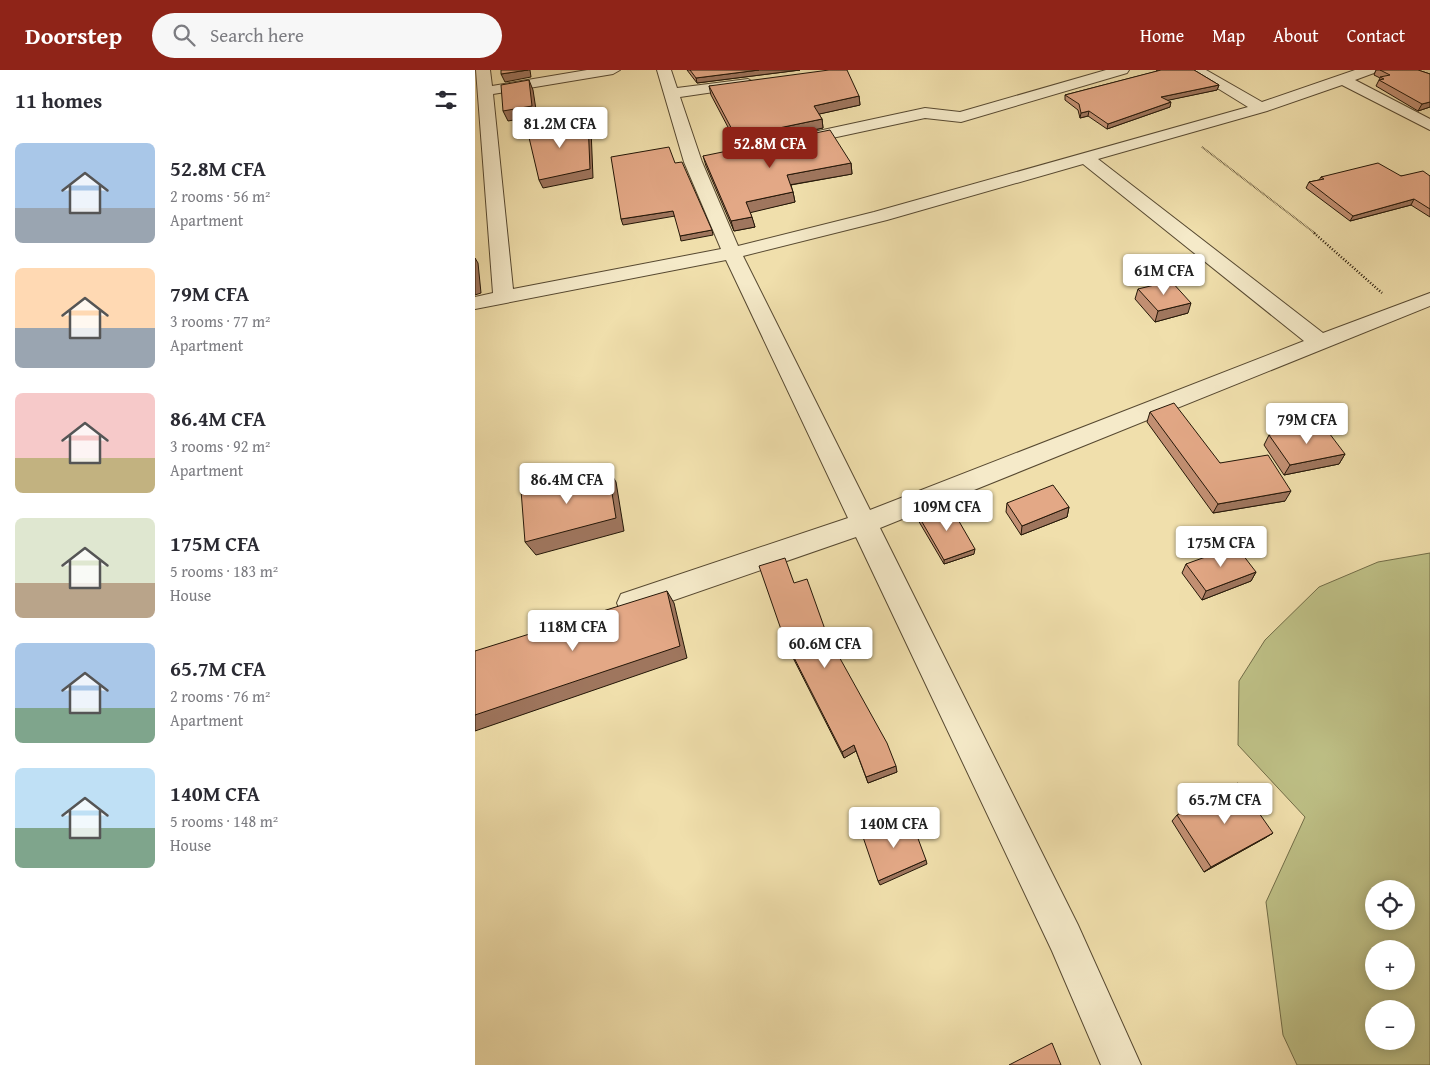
<!DOCTYPE html>
<html lang="en">
<head>
<meta charset="utf-8">
<style>
  body { margin:0; font-family:"Gentium Book Plus",serif; background:#f7f7f7; color:#2b2b33; height:100vh; display:flex; flex-direction:column; font-size:19px; white-space:nowrap }
  * { box-sizing:border-box; margin:0 }
  p { font-size:16px; color:#7c7c81 }
  .icon { flex:none; width:28px; height:28px; fill:none; stroke:currentColor; stroke-width:2; stroke-linecap:round; stroke-linejoin:round }
  .map { position:relative; flex:1; overflow:hidden }
  .sheet { display:flex; flex-direction:column; background:#fff; width:475px }
  .sheet>* { flex:none }
  .controls { position:absolute; left:890px; top:810px; display:grid; gap:10px }
  .controls a { display:grid; place-items:center; width:50px; height:50px; border-radius:50%; background:#fff; box-shadow:0 2px 12px #0003; font-size:25px }
  .price { position:absolute; translate:-50% -42px; padding:0 11px; border-radius:5px; background:#fff; color:#222; font-size:16px; line-height:32px; filter:drop-shadow(0 1px 2px #0008) }
  .price::after { content:''; position:absolute; left:50%; top:30px; width:15px; height:11px; margin-left:-8px; background:inherit; clip-path:polygon(0 0,100% 0,50% 100%) }
  .price.selected { background:#8f2418; color:#fff }
  ul { padding:0; list-style:none }
  li { display:flex; align-items:center; gap:15px; height:125px; padding:0 15px }
  li span { display:grid; place-items:center; flex:none; width:140px; height:100px; border-radius:8px; color:#555 }
  li>.icon { margin-inline-start:auto }
  span .icon { width:60px; height:60px; fill:#fffc; stroke-width:1 }
  li b { font-size:21px }
  h2 { display:flex; justify-content:space-between; align-items:center; height:60px; padding:0 15px; font-size:21px }
  header { display:flex; align-items:center; gap:30px; box-sizing:border-box; height:70px; padding:0 25px; background:#8f2418; color:#fff }
  header strong { font-size:24px }
  nav { display:flex; gap:28px; margin-inline-start:auto; font-size:18px }
  .search { width:350px; height:45px; background:#f7f7f7; display:flex; align-items:center; gap:12px; box-sizing:border-box; padding:0 18px; border-radius:28px; color:#7c7c81; font-size:19px }
  main { display:flex; flex:1; min-height:0 }
  .map>svg:first-child { display:block }
  .green { fill:#bec086; stroke:#716c47; fill-rule:evenodd }
  .lines { fill:none; stroke-linecap:round; stroke-linejoin:round }
  .minor-casing { stroke:#574931; stroke-width:2 }
  .path-far1 { stroke:#241708; stroke-width:2; stroke-dasharray:0.5 1; stroke-linecap:butt }
  .path { stroke:#241708; stroke-width:2.5; stroke-dasharray:1 2; stroke-linecap:butt }
  .minor { fill:#f5eac9; fill-rule:evenodd }
  .wall { fill:#c39073; stroke:#241708 }
  .shaded-wall { fill:#9f765e; stroke:#241708 }
  .building { fill:#e3a886; stroke:#241708 }
</style>
</head>
<body>
<header>
<strong>Doorstep</strong>
<div class="search"><svg class="icon" aria-label="search" viewBox="0 0 24 24"><circle cx="10" cy="10" r="6"/><path d="M15 15l6 6"/></svg>Search here</div>
<nav><a>Home</a><a>Map</a><a>About</a><a>Contact</a></nav>
</header>
<main>
<section class="sheet">
<h2>11 homes<svg class="icon" aria-label="filters" viewBox="0 0 24 24"><path d="M4 7h16M4 17h16"/><circle cx="9" cy="7" r="2"/><circle cx="15" cy="17" r="2"/></svg></h2>
<ul>
<li><span style="background:linear-gradient(#a9c7e8 65%,#9aa5b1 0)"><svg class="icon" aria-label="home" viewBox="0 0 24 24"><path d="M3 11l9-7 9 7M6 9v11h12V9"/></svg></span><div><b>52.8M CFA</b><p>2 rooms · 56 m²</p><p>Apartment</p></div></li>
<li><span style="background:linear-gradient(#ffd9b3 60%,#9aa5b1 0)"><svg class="icon" aria-label="home" viewBox="0 0 24 24"><path d="M3 11l9-7 9 7M6 9v11h12V9"/></svg></span><div><b>79M CFA</b><p>3 rooms · 77 m²</p><p>Apartment</p></div></li>
<li><span style="background:linear-gradient(#f6c9c9 65%,#c2b280 0)"><svg class="icon" aria-label="home" viewBox="0 0 24 24"><path d="M3 11l9-7 9 7M6 9v11h12V9"/></svg></span><div><b>86.4M CFA</b><p>3 rooms · 92 m²</p><p>Apartment</p></div></li>
<li><span style="background:linear-gradient(#dfe7d0 65%,#b9a48a 0)"><svg class="icon" aria-label="home" viewBox="0 0 24 24"><path d="M3 11l9-7 9 7M6 9v11h12V9"/></svg></span><div><b>175M CFA</b><p>5 rooms · 183 m²</p><p>House</p></div></li>
<li><span style="background:linear-gradient(#a9c7e8 65%,#7fa58c 0)"><svg class="icon" aria-label="home" viewBox="0 0 24 24"><path d="M3 11l9-7 9 7M6 9v11h12V9"/></svg></span><div><b>65.7M CFA</b><p>2 rooms · 76 m²</p><p>Apartment</p></div></li>
<li><span style="background:linear-gradient(#bfe0f5 60%,#7fa58c 0)"><svg class="icon" aria-label="home" viewBox="0 0 24 24"><path d="M3 11l9-7 9 7M6 9v11h12V9"/></svg></span><div><b>140M CFA</b><p>5 rooms · 148 m²</p><p>House</p></div></li>
</ul>
</section>
<div class="map">
<svg width="955" height="995" viewBox="0 0 955 995">
  <rect width="100%" height="100%" fill="#f0dfac"/>
  <filter id="stains"><feTurbulence type="fractalNoise" baseFrequency=".004" numOctaves="4"/><feColorMatrix values="0 0 0 0 .2 0 0 0 0 .09 0 0 0 0 .02 0 0 0 .5 -.17"/></filter>
  <radialGradient id="worn" r=".72"><stop offset=".6" stop-color="#630" stop-opacity="0"/><stop offset="1" stop-color="#630" stop-opacity=".3"/></radialGradient>
  <path class="green" d="M955,483V995H822L808,965L791,832L830,747L763,675L764,611L790,570L844,517L903,492ZM899,819H931V851H899ZM899,879H931V911H899ZM899,939H931V971H899Z"/>
  <g class="lines">
    <g class="minor-casing">
      <path id="minor" d="M1,0H15L17,16L112,0H145L138,4L18,24L38,219L246,179L209,92L182,0H196L202,18L273,9L280,13L273,17L205,27L227,92L263,176L399,142L773,37L713,0H731L787,32L880,0H901L899,3L880,10L955,49V60L867,15L792,41L623,89L848,263L955,223V236L405,458L603,855L666,995H626L577,881L381,467L156,545L146,542L142,533L146,524L373,448L251,190L0,239V227L18,223ZM608,94L829,271L395,440L268,186L412,150Z
        M631,0H654L652,3L486,52L450,48L320,76L314,74L312,71L314,68L320,66L450,38L485,42Z"/>
    </g>
    <path class="path-far1" d="M727,77L841,164"/>
    <path class="path" d="M839,163L907,223"/>
    <use href="#minor" class="minor"/>
  </g>
  <path class="wall" d="M212,0H325L222,13Z
    M681,0H719L744,15L742,20L693,30L695,37L632,59L613,46L605,48L603,40L590,30V25L683,1Z
    M901,0H943L955,4V37L943,41L901,16L905,8L899,5Z
    M234,16L384,26L385,35L344,44L347,49L348,58L263,76L236,25Z
    M228,86L376,93L377,104L316,115L318,122L320,132L275,142L280,157L259,161L231,96Z
    M926,106H955V147L936,135L875,151L831,118L834,112L844,110L846,107Z
    M663,219L713,243L680,252L660,229Z
    M675,342L745,393L810,431L738,443L672,352Z
    M794,365L870,384L864,394L809,405L789,375Z
    M532,433L594,437L592,447L546,465L531,442Z
    M443,445L499,484L469,494L443,450Z
    M711,494L781,502L776,511L727,530L707,503Z
    M319,513L352,565L422,702L393,713L381,681L369,688L312,576L309,568Z
    M702,745L798,763L790,768L729,802L697,751Z"/>
  <path class="shaded-wall" d="M53,0H55L56,7L30,12L26,4Z
    M284,0H325L222,13L221,8Z
    M54,10L58,20L62,46L33,51L28,41Z
    M744,15L742,20L685,32L686,27Z
    M384,26L385,35L340,45L339,36Z
    M696,32L695,37L632,59L633,54Z
    M955,32V37L943,41L947,34Z
    M614,41L613,46L605,48L606,43Z
    M347,49L348,58L263,76L261,67Z
    M113,51L116,59L118,108L68,118L64,110Z
    M376,93L377,104L314,115L312,105Z
    M318,122L320,132L274,143L271,132Z
    M939,129L936,135L875,151L878,146Z
    M198,141L200,146L148,155L146,149Z
    M277,147L280,157L259,161L256,151Z
    M237,160L238,165L206,171L205,166Z
    M0,188L3,193L6,223L0,225Z
    M716,233L713,243L680,252L683,241Z
    M870,384L864,394L809,405L815,395Z
    M133,398L141,412L149,461L61,485L50,472Z
    M816,421L810,431L738,443L743,434Z
    M594,437L592,447L546,465L547,456Z
    M500,479L499,484L469,494V490Z
    M781,502L776,511L727,530L731,521Z
    M192,521L199,533L212,588L0,661V645Z
    M379,675L381,681L369,688L367,682Z
    M421,696L422,702L393,713L391,707Z
    M798,763L790,768L729,802L736,797Z
    M451,790L452,794L405,815L403,811Z"/>
  <path class="building" d="M26,0H53L26,4Z
    M215,0H284L221,8Z
    M354,0H372L384,26L339,36L347,49L261,67L234,16Z
    M686,0H719L744,15L686,27L696,32L633,54L614,41L606,43L604,34L590,25Z
    M905,0H943L955,4V32L947,34L904,10L909,9L905,7L915,5Z
    M54,10L57,36L28,41L26,15Z
    M113,51L115,99L64,110L52,59Z
    M355,60L376,93L312,105L318,122L271,132L277,147L256,151L228,86Z
    M194,77L200,93L207,92L237,160L205,166L198,141L146,149L136,87Z
    M903,93L926,106L948,101L955,106V139L939,129L878,146L834,112L849,109L846,107Z
    M696,211L716,233L683,241L663,219Z
    M699,333L745,393L793,385L816,421L743,434L675,342Z
    M848,355L870,384L815,395L794,365Z
    M133,398L141,448L50,472L46,420Z
    M578,415L594,437L547,456L532,433Z
    M474,434L500,479L469,490L443,445Z
    M761,476L781,502L731,521L711,494Z
    M310,488L319,513L332,509L352,565L412,673L421,696L391,707L379,675L367,682L309,568L284,496Z
    M192,521L205,576L0,645V581Z
    M763,713L798,763L736,797L702,745Z
    M435,747L451,790L403,811L388,767Z
    M577,973L586,995H534Z"/>
  <rect width="100%" height="100%" filter="url(#stains)"/>
  <rect width="100%" height="100%" fill="url(#worn)"/>
</svg>
<div class="controls">
<a><svg class="icon" aria-label="locate" viewBox="0 0 24 24"><circle cx="12" cy="12" r="6"/><path d="M12 2v4M12 18v4M2 12h4M18 12h4"/></svg></a>
<a>+</a>
<a>−</a>
</div>
<b class="price" style="left:85px;top:79px">81.2M CFA</b>
<b class="price selected" style="left:295px;top:99px">52.8M CFA</b>
<b class="price" style="left:689px;top:226px">61M CFA</b>
<b class="price" style="left:832px;top:375px">79M CFA</b>
<b class="price" style="left:92px;top:435px">86.4M CFA</b>
<b class="price" style="left:472px;top:462px">109M CFA</b>
<b class="price" style="left:746px;top:498px">175M CFA</b>
<b class="price" style="left:98px;top:582px">118M CFA</b>
<b class="price" style="left:350px;top:599px">60.6M CFA</b>
<b class="price" style="left:750px;top:755px">65.7M CFA</b>
<b class="price" style="left:419px;top:779px">140M CFA</b>
</div>
</main>
</body>
</html>
